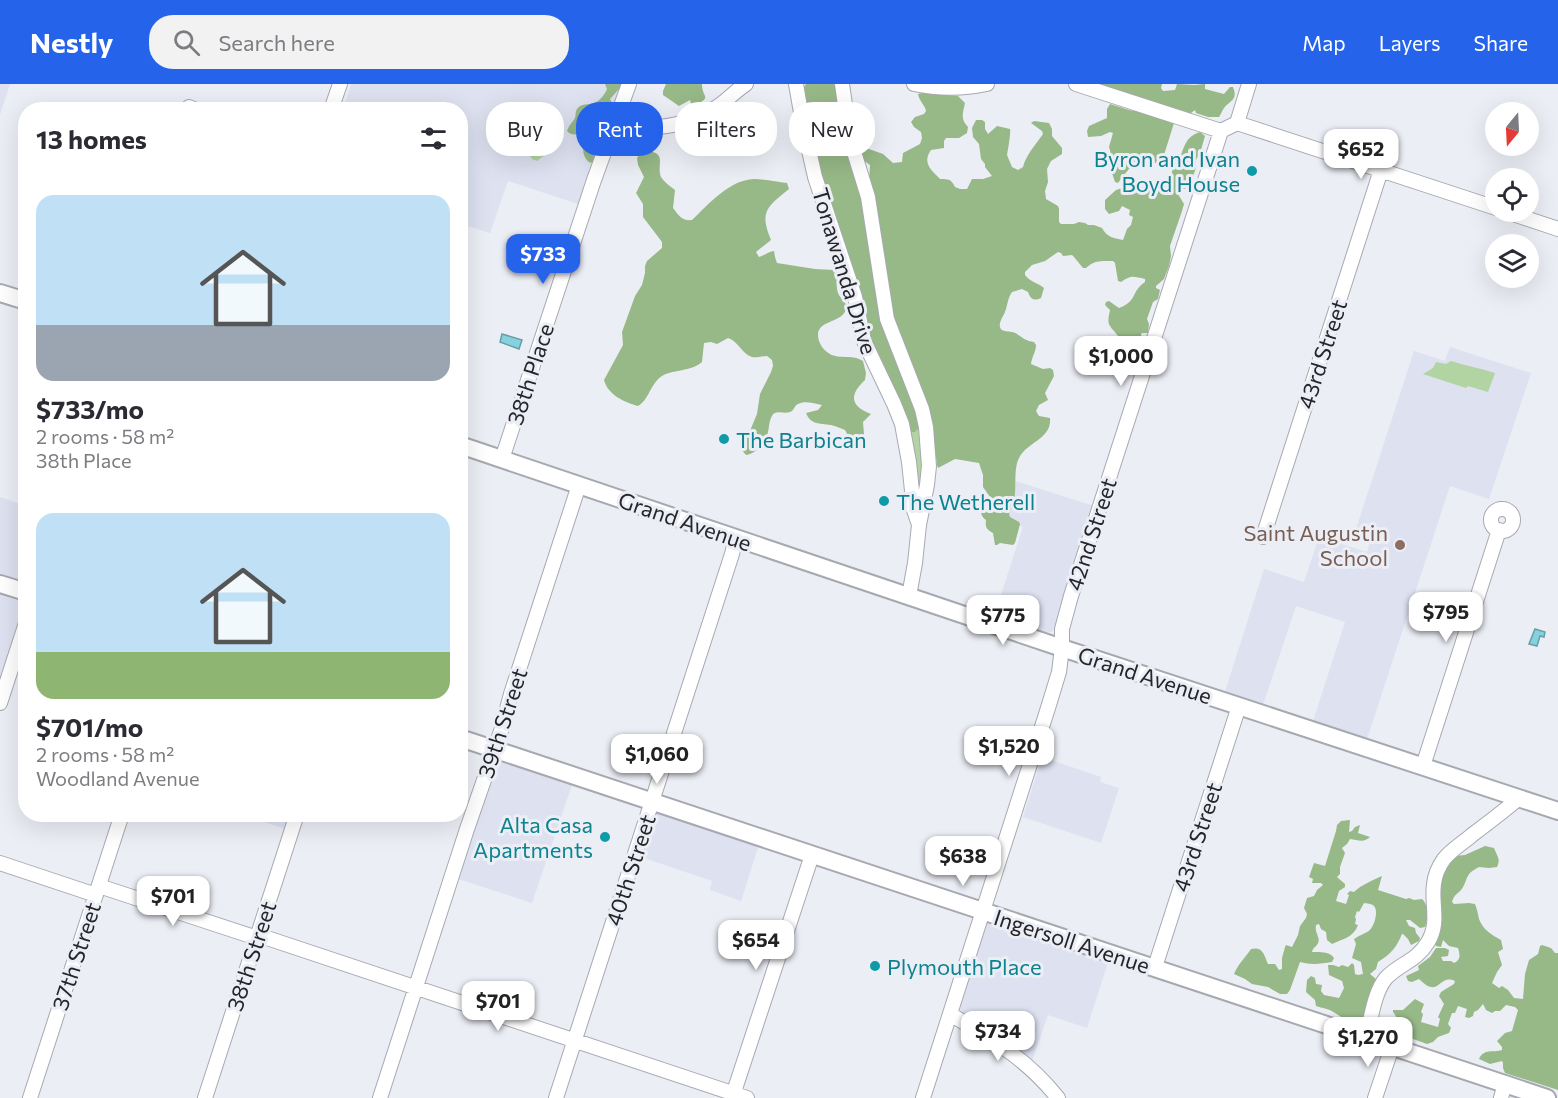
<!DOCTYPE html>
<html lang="en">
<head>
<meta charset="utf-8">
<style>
  body { margin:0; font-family:Commissioner,sans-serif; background:#f2f2f3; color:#2b2b33; height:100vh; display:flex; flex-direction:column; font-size:22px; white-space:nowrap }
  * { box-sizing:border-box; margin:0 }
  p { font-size:20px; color:#7c7c81 }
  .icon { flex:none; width:33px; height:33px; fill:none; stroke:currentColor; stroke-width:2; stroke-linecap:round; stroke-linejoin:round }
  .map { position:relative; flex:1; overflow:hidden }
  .panel { position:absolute; left:18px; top:18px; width:450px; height:720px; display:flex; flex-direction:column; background:#fff; border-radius:24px; box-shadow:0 6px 24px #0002 }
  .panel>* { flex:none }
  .top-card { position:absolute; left:486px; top:18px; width:570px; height:54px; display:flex; gap:12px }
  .needle { width:39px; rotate:198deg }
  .controls { position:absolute; left:1485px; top:18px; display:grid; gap:12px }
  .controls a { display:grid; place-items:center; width:54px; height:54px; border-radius:50%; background:#fff; box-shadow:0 6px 24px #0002; font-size:30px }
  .price { position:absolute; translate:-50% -51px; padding:0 14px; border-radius:12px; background:#fff; color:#222; font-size:20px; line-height:39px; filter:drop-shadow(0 2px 3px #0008) }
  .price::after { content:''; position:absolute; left:50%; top:36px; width:18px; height:14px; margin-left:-9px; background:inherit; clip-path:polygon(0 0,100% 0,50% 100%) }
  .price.on { background:#2563eb; color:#fff }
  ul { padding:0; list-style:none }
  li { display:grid; align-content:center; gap:12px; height:318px; padding:0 18px }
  li span { display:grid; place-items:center; height:186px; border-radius:18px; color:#555 }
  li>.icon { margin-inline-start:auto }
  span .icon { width:108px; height:108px; fill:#fffc; stroke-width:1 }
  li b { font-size:26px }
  h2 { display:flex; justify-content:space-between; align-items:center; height:72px; padding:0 18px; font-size:26px }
  .pill { padding:0 21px; border-radius:24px; background:#fff; box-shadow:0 6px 24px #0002; font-size:21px; line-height:54px }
  .pill.on { background:#2563eb; color:#fff }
  header { display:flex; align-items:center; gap:36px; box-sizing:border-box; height:84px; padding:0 30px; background:#2563eb; color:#fff }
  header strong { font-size:28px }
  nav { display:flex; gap:33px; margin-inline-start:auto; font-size:21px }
  .search { width:420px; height:54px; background:#f2f2f3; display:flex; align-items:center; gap:15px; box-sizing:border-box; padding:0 21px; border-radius:24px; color:#7c7c81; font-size:22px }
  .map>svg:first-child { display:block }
  .built { fill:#dde1f0 }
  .green { fill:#b2d3a2 }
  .forest { fill:#97b887 }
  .water { fill:#85d2de; stroke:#689ea8; stroke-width:1.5 }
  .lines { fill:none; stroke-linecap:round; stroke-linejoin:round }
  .minor-casing { stroke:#a7a9b0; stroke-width:16 }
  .major-casing { stroke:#a7a9b0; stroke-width:20 }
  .minor { stroke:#fff; stroke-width:14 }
  .major { stroke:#fff; stroke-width:16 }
  .culture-dot { fill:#0f9aa8; stroke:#eceef6; stroke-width:2 }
  .education-dot { fill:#8d6e63; stroke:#eceef6; stroke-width:2 }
  .labels { text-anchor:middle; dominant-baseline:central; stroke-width:6; stroke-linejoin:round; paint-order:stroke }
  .culture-label { font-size:22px; fill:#0d838f; stroke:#eceef6; text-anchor:start }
  .street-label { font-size:22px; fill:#252629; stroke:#eceef6 }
  .education-label { font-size:22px; fill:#785e54; stroke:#eceef6; text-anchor:end }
</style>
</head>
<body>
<header>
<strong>Nestly</strong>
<div class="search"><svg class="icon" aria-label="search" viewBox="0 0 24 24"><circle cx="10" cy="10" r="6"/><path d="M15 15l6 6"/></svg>Search here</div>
<nav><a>Map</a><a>Layers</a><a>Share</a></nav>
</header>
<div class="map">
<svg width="1558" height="1014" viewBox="0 0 1558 1014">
  <rect width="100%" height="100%" fill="#eceef6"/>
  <path class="built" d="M0,0H10L0,31Z
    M351,0H625L581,121L508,97L490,149L461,140L460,26H343Z
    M1450,263L1531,289L1489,415L1450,402L1367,655L1313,637L1345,538L1296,522L1263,621L1225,608L1264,485L1304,498L1319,453L1367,468L1372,451L1356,445L1414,267L1445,277Z
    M1015,397L1094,422L1061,520L1055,542L1053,547L1047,549L994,532L1023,443L1003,436Z
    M0,413L26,422L25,539L7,596L0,593Z
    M495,665L575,692L532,819L452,793Z
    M1042,673L1101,693L1100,698L1119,704L1101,759L1023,733Z
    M652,717L761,754L741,817L710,806L712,797L635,771Z
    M242,731H297L292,747Z
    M984,828L1111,869L1087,944L1048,931L1030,983L950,930Z"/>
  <path class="green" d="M536,45L556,52L549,71L546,70L537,77L532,75L528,69Z
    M1451,277C1466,282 1480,284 1495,289L1488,308L1468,302L1466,304L1423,290L1433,284L1436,278L1446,280Z
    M922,340L925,360L920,424L908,348Z"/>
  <path class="forest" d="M605,0H625L624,4L619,5L610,15L612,19V25L607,29L610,33L601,43C604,55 601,71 591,79C584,76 581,66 585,58C586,55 589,53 591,50L586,48C580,50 572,53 567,47C569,41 572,39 575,34C576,31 575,28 577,25C581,19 589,21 594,19C600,17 605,10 607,5Z
    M666,0H702C702,15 714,12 692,23L690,16L679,22L663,11V7Z
    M806,0H835L837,3L873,156L922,340L915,348H908L868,257L824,106L802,6Z
    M1091,0H1162L1161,4L1163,7L1175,6L1177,0L1194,1L1205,0V5L1224,10L1230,3H1233C1238,16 1231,16 1224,24C1222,27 1221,30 1219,33H1208L1196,29L1195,26L1191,29L1187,31Z
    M922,9L958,12L965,19C963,29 960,35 968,43L967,49L959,54H946L944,57V64L931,66C922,79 931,86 940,95C949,95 951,95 955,103L960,105H967L972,95H983L992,92L985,83V80L981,75L979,60L973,53L972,44L976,36H982L985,38V45L988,50L997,42L1010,45C1011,48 1008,66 1007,71L1012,83L1018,86L1023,83C1026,71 1036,60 1043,50L1042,47L1031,39L1034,37L1049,39L1052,45V52L1062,64V70L1051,77L1047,85L1048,98L1045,107L1046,115L1058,122L1059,125V138L1061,140H1074L1079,138L1085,139L1088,141H1094L1102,144C1107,153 1113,154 1123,156L1127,145L1131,141L1133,133L1129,131L1130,126L1122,122L1119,127L1109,130L1105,125V116L1116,106L1122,104L1135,105L1144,103L1154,106H1164L1171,93L1173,83L1151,78L1150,75L1139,71C1133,81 1125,89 1118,99L1115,98L1112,89L1114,80L1109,63L1113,49L1110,48L1101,52L1088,53L1087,47L1089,42L1107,34V25L1110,20C1118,22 1129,27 1136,27L1174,39L1164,71L1179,76C1185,62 1185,53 1200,48L1205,52L1201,66L1196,76V84L1189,103L1181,106L1178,110L1184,120L1182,127L1170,162L1171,172L1169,182L1164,195L1156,202V204L1160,206L1158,215L1153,218L1147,235L1149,240L1148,249H1142L1141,250L1143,263C1130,266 1124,270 1122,254L1117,251C1115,247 1112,246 1110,242C1107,238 1109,231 1110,226L1105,221L1106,218L1109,217L1119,224C1138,217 1131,207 1145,198V195C1133,192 1131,191 1121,198L1118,197L1115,179L1113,177C1102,177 1094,176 1086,184H1083L1074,173L1072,171L1063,172L1061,169L1058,168L1045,177L1032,181L1025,188V191C1030,198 1038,199 1044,204L1041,214C1034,217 1031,216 1028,208L1022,205L1012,208C1008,214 1008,218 1006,225C1005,230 1001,234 1000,239C998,251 1011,245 1017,250C1023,254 1026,257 1034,258L1036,261C1036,268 1032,272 1031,280L1043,285L1050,284L1053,286L1054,292L1045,309L1048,316L1039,321L1036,327L1039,332L1050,334C1052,355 1027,358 1019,374C1013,386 1017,403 1014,417C1013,421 1011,426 1009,430L1010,433L1019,438L1020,440L1015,459L1013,461L1000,459L997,461H995L993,449C987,445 985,444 986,436C976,429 984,421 990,413L983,403V391L979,379L955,375L938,384L937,381L933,348L893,231L869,99L870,81L863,76L861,70L863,64H866L883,70L893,79L902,78L903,69L920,60L922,54L921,48L914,43L911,38L915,33L924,30L926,27C925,21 919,17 918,10Z
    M647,67C668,69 656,81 661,93C664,98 670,102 675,106L673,124C679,132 682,137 692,136C709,120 729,96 754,95C765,95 777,98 787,99L789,105C767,123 759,127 771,156L756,168L759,173C765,171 768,168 774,167L775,173L777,179L815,185L834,186C839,194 835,200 838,209C840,215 847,217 846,224C844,241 812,234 819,257C821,262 823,265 827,268C838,277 851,269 863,277L866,289L865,296C849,311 850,322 871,330L863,338L864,350L856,360L851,357L845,346C840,344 836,342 831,341C819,339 811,341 806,329L818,326L822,321C815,320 805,316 798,320C795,321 794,325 792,327C785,332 775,323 771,334C769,338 769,344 768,348C766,358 756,370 746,371L742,366L757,330L760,310L771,288L773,282L772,276L767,272C762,272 756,274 752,273C742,270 738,257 728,254L717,260L711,258L704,259L702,278C690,288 674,285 662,292C650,300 649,316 638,322C624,318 608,311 604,296L623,261L622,248L635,212L642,201L645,189V182L647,177L662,164V158L643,133V120L636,109L644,93L638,81L637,74L641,69Z
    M1350,736L1349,748L1352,747L1355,743L1360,741L1358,749L1370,753C1364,759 1358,756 1350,755L1347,760L1342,764L1345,769L1340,783V790L1337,793L1345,800V803L1339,807L1336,817L1346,820L1349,811L1347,810L1350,807L1354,808C1361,801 1373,796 1382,792L1378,806L1406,815L1409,814L1414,816L1422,815C1429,821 1428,835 1425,843L1420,844L1410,836H1406L1409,842L1415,844L1416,849L1420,854L1419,857L1411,861L1408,855L1403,850H1402C1396,864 1391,870 1378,878L1376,885L1370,890L1376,895L1375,902L1366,931C1355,943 1346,936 1335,929C1330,925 1322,924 1316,922L1315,916L1306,908L1307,896L1311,892L1315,894L1316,900L1322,901L1321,907L1324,911L1339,914L1344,904L1342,897L1329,891L1328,881H1333L1339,883L1342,881L1348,883L1352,879L1354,881L1355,890L1358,891L1363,890L1361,878L1352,874L1356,860L1354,855C1360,851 1362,851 1367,848C1374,845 1379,827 1374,822C1371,819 1367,820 1364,819L1359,828L1357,827L1355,833L1356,835L1355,840L1358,841C1354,853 1343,855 1332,860L1327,856L1326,848L1321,845L1319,840L1316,841C1314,852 1325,855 1313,865L1312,868C1318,868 1330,867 1334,874L1332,878C1320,880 1311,881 1300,878L1290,906L1287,910H1280L1268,903L1252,900L1245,895L1234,890C1238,880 1245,874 1251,865C1263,862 1264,871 1268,880H1275L1279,886L1282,885V874L1285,863L1286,861L1292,863L1298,851L1300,842L1306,834L1307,830L1304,824L1307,814L1314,812L1317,806L1323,801L1321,799H1312L1313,795L1309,793L1314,779L1325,782L1336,747L1337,741L1341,737Z
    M1485,762L1494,764C1497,772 1501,775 1497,783L1489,784L1479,783C1463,791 1469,796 1461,806C1456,811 1454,811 1452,818L1454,820L1469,819L1475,820C1477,825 1478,830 1479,835C1483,846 1492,851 1501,856L1503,865L1498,868L1502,881L1497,888L1492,899L1499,904L1502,902L1508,906L1514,914L1523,915L1525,890L1529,876L1538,870L1540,862L1542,861L1551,864L1555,869H1558V1006L1505,989L1503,984V979L1502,977L1490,980L1479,975C1484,964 1493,969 1502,966V963L1497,957L1505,949L1512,947L1518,926L1515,923L1506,921L1500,927H1495L1492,929L1486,926L1483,920L1478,926L1474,928L1473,932L1469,934L1465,933L1467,925L1458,922L1455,929H1452L1448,940L1451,944L1449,949L1438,953L1433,958L1427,960L1399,950C1395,941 1401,938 1393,928V926H1403L1415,915L1424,920L1421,928L1423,930L1421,938L1438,943L1440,935L1438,933L1444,920L1439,912L1441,908L1454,900L1455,897C1438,889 1440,916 1419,895L1412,898L1408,897L1406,892L1419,886L1418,882L1430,873L1436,864H1445L1449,866L1448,872L1441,873L1443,877H1451L1454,879C1461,876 1460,871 1458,864L1449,862L1443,856L1441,863L1436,862L1434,859L1439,801L1444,786L1455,772L1465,771Z"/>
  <path class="water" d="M502,250L522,256L519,265L500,258Z
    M1535,545L1545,548L1544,553L1540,552L1537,562L1529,560Z"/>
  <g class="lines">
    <g class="minor-casing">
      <path id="minor" d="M796,0L803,40L815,93L855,213L864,257L894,320L902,340L909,378L914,426L918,438
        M842,0L850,55L868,113L887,235L922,325L926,343L929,382L927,401L919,441L915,479L909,512
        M914,0C938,5 963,5 987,0
        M1076,0L1221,47
        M189,23L196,26
        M331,26L340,0
        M1237,39L1496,124
        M616,40C652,47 689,43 720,21C729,14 737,6 746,0
        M1507,128L1558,145
        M502,375L594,96L629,0
        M1491 436a11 11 0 1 1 22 0a11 11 0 1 1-22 0Z
        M1263,453L1381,86
        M0,619L26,539
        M1423,682L1499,446
        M0,779L96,811
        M99,802L257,854
        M258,851L747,1014
        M1155,883L1239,622
        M950,930C993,956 1026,974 1058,1014
        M1366,954C1371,936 1374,908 1386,894C1400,879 1416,878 1428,858C1440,838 1431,821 1434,800C1435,791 1439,782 1444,775C1452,765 1463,759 1472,751C1488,739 1504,727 1519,714
        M30,1014L122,730
        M205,1014L297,730
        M380,1014L467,745L501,647L511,610L579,401
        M556,1014L732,470L736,454
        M732,1014L812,771
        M923,1014L1048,624L1059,588L1062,564V545L1071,512L1221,47L1237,39L1249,0
        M1375,1014L1392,963
        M1501,1014L1505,999"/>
    </g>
    <g class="major-casing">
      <path id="major" d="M0,209L26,217
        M460,361L1062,564L1558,727
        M0,500L26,508
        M460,654L1547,1014"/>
    </g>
    <use href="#minor" class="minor"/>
    <use href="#major" class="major"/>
  </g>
  <g class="culture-dot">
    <circle cx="1252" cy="87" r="6"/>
    <circle cx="724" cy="355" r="6"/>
    <circle cx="884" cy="417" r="6"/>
    <circle cx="605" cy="753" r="6"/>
    <circle cx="875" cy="882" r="6"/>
  </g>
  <circle class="education-dot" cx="1400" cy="461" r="6"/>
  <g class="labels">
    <g class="culture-label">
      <text x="1240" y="74" text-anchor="end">Byron and Ivan<tspan x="1240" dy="25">Boyd House</tspan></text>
      <text x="736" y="355">The Barbican</text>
      <text x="896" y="417">The Wetherell</text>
      <text x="593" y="740" text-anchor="end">Alta Casa<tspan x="593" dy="25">Apartments</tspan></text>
      <text x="887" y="882">Plymouth Place</text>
    </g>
    <g class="street-label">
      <text transform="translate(845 187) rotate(73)">Tonawanda Drive</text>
      <text transform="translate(1322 270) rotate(-72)">43rd Street</text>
      <text transform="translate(530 290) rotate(-72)">38th Place</text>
      <text transform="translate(685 437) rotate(19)">Grand Avenue</text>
      <text transform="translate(1091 450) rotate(-72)">42nd Street</text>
      <text transform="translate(1145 591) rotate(18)">Grand Avenue</text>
      <text transform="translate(502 639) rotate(-72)">39th Street</text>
      <text transform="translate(1197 753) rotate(-72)">43rd Street</text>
      <text transform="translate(630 786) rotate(-72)">40th Street</text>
      <text transform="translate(1072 857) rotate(18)">Ingersoll Avenue</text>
      <text transform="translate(76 872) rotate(-72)">37th Street</text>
      <text transform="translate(251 872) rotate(-72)">38th Street</text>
    </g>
    <g class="education-label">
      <text x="1388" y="448">Saint Augustin<tspan x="1388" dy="25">School</tspan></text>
    </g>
  </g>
</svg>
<div class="controls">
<a><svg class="needle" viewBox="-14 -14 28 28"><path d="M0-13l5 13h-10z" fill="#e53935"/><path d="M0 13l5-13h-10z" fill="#7c7c81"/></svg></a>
<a><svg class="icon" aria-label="locate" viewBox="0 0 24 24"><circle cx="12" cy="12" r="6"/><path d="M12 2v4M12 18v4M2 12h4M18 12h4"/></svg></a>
<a><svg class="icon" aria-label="layers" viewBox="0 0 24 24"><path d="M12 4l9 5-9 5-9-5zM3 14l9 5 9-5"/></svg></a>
</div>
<b class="price" style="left:1361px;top:96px">$652</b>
<b class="price on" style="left:543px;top:201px">$733</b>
<b class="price" style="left:1121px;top:303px">$1,000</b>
<b class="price" style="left:1446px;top:559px">$795</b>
<b class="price" style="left:1003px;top:562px">$775</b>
<b class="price" style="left:1009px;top:693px">$1,520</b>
<b class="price" style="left:657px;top:701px">$1,060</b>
<b class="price" style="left:963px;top:803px">$638</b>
<b class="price" style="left:173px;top:843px">$701</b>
<b class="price" style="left:756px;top:887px">$654</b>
<b class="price" style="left:498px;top:948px">$701</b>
<b class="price" style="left:998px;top:978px">$734</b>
<b class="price" style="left:1368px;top:984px">$1,270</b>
<div class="top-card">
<a class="pill">Buy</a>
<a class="pill on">Rent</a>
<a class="pill">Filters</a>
<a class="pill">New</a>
</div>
<section class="panel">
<h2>13 homes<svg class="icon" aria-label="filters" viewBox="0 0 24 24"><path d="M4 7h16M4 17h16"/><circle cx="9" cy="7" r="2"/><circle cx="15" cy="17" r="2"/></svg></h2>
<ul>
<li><span style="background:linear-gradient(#bfe0f5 70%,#9aa5b1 0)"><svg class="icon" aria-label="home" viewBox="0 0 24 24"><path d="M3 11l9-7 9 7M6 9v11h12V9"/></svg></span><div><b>$733/mo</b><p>2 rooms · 58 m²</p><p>38th Place</p></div></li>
<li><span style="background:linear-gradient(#bfe0f5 75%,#8fb573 0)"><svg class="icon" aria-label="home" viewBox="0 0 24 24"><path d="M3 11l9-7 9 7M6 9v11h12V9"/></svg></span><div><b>$701/mo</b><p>2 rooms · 58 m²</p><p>Woodland Avenue</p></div></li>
</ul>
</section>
</div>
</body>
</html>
